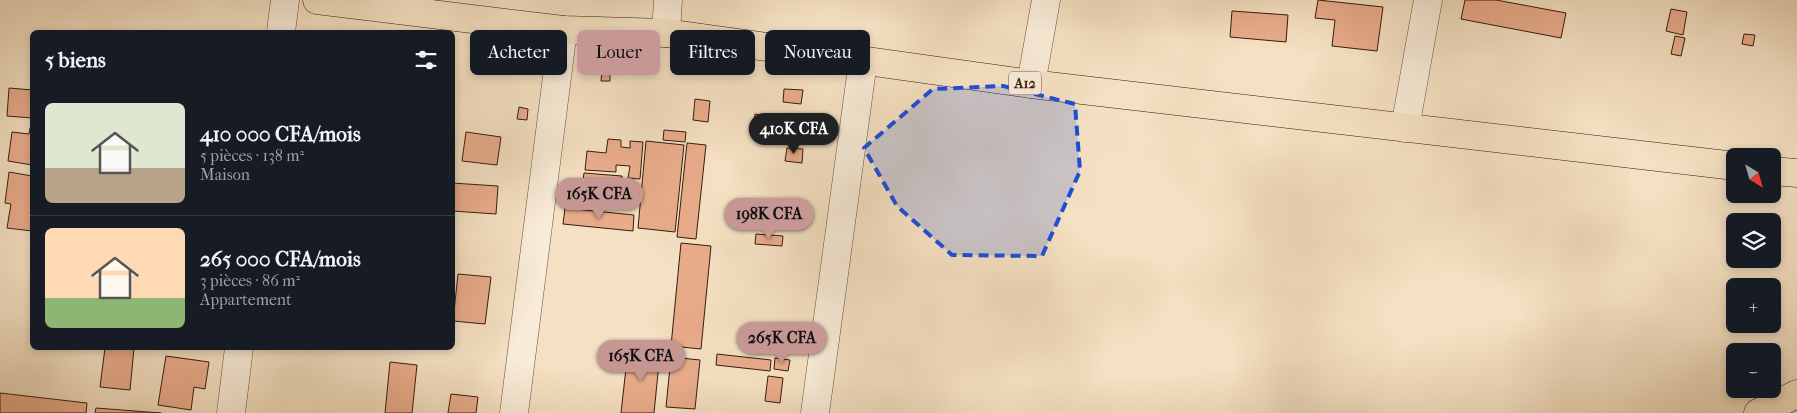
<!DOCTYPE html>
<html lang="fr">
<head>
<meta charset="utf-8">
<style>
  body { margin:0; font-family:"IM FELL French Canon",serif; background:#242831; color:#f1f3f6; height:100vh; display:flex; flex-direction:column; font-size:19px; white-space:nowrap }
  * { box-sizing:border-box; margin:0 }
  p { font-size:16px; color:#9ea1a6 }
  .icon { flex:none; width:28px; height:28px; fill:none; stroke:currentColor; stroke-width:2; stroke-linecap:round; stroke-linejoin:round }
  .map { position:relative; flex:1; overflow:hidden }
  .details { position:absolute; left:30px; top:30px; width:425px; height:320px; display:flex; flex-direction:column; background:#171b24; border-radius:8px; box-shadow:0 2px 8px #0003 }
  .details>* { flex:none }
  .banner { position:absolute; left:470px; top:30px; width:475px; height:45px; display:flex; gap:10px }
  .needle { width:32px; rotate:143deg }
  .fabs { position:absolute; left:1726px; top:148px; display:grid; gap:10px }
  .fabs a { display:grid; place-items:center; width:55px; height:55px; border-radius:8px; background:#171b24; box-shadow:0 2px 8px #0003; font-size:25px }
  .price { position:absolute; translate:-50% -42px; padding:0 11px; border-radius:18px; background:#c59692; color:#111; font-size:16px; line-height:32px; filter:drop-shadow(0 1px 2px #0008) }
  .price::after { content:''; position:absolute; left:50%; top:30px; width:15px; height:11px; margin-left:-8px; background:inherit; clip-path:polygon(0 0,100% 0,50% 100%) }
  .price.selected { background:#222; color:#fff }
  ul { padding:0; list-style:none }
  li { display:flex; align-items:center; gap:15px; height:125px; padding:0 15px }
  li+li { border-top:1px solid #363941 }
  li span { display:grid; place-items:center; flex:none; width:140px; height:100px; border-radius:8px; color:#555 }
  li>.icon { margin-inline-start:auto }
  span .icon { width:60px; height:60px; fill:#fffc; stroke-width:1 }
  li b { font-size:21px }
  h2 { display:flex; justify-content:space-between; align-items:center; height:60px; padding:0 15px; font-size:21px }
  .pill { padding:0 18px; border-radius:8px; background:#171b24; box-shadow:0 2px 8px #0003; font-size:18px; line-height:45px }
  .pill.selected { background:#c59692; color:#111 }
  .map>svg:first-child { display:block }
  .building { fill:#e9ac8b; stroke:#371b0f }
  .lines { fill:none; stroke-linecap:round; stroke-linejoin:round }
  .minor-casing { stroke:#664c3c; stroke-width:29 }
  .major-casing { stroke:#371b0f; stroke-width:29 }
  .minor { stroke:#f8ebd7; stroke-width:28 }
  .major { stroke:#f4e0c2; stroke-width:28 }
  .marked { fill:#1d4ed8; fill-opacity:0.2; stroke:#1d4ed8; stroke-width:4; stroke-dasharray:10 6; stroke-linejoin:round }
  .labels { text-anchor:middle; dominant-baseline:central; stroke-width:5; stroke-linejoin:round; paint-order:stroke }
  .shield { fill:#f8ebd7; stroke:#71594b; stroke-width:1 }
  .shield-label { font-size:14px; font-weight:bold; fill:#371b0f }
</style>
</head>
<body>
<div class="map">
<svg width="1797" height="413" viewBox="0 0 1797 413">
  <rect width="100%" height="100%" fill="#f4e0c2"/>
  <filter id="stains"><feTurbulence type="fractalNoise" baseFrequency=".004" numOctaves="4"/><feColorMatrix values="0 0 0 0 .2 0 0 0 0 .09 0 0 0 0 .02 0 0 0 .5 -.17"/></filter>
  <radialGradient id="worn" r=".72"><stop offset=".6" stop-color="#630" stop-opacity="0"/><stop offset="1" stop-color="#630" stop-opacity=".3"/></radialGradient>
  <path class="building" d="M1318,0L1383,7L1377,51L1332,46L1335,20L1315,18Z
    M1465,0H1496L1566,13L1561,38L1461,19Z
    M1671,9L1687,12L1683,35L1666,31Z
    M1232,11L1288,15L1286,42L1230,37Z
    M1744,34L1755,35L1753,46L1742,44Z
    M1675,36L1685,38L1681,56L1671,54Z
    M602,71H610V81H601Z
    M9,88L32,90V118L7,116Z
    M784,89L803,90L801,104L783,102Z
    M695,99L710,101L708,122L693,120Z
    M519,107L528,109L527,120L517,119Z
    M755,114L770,116L768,134L753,132Z
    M783,117L800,118L799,130L781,128Z
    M30,128H32V165L8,161L12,132L29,134Z
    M664,130L686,132L685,142L663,140Z
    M466,132L501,137L497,165L462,161Z
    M608,139L621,140V147L630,148V141L643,142L640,179L628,178L630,166L616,165V172L585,170L587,151L606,153Z
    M646,141L684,145L675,232L638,228Z
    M687,143L706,145L696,239L677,237Z
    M787,148L803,149L802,163L785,161Z
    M9,172L32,176V231L7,228L11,204L5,203Z
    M584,173L622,176L619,208L580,204Z
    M452,183L498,186L496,214L452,211Z
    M565,208L634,215L633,231L563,224Z
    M756,234L783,236L782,246L755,244Z
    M681,243L711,246L701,349L671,346Z
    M458,274L491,277L485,324L453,321Z
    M105,348H134L130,390L100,387Z
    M628,350L660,353L654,413H621Z
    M717,354L771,360L770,371L716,365Z
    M166,356L209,362L205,389L194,387L191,410L158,405Z
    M671,357L700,360L695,409L666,407Z
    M775,358L790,360L788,371L774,369Z
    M390,362L417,365L412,413H385Z
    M768,376L783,378L780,403L765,401Z
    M0,393L87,403L86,413H0Z
    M451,394L478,397L476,413H448Z
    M96,408L161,413H95Z"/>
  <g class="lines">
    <g class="minor-casing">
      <path id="minor" d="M281,32L285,0
        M666,33L668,0
        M1031,84L1046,0
        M1405,128L1428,0
        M231,413L239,348
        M514,413L563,30
        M815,413L863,61"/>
    </g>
    <g class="major-casing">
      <path id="major" d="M317,0L563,30L666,33L1031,84L1735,166
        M1772,171L1797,173
        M1758,413L1797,394"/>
    </g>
    <use href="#minor" class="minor"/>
    <use href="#major" class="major"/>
  </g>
  <path class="marked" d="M1003,86L1075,104L1080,171L1042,256L952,255L897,206L864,148L933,89Z"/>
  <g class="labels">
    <rect class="shield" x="1009" y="71.5" width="32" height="23" rx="4"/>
    <g class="shield-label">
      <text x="1025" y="83">A12</text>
    </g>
  </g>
  <rect width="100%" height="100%" filter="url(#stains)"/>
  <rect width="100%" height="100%" fill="url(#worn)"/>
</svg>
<div class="fabs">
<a><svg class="needle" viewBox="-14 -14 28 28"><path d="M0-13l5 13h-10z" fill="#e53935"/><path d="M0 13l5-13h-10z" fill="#9ea1a6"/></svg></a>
<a><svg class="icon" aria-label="layers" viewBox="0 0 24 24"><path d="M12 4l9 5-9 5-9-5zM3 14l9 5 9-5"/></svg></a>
<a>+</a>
<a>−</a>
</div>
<b class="price selected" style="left:794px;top:155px">410K CFA</b>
<b class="price" style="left:599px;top:220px">165K CFA</b>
<b class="price" style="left:769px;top:240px">198K CFA</b>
<b class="price" style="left:782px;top:364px">265K CFA</b>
<b class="price" style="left:641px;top:382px">165K CFA</b>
<div class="banner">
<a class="pill">Acheter</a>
<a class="pill selected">Louer</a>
<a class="pill">Filtres</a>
<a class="pill">Nouveau</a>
</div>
<section class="details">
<h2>5 biens<svg class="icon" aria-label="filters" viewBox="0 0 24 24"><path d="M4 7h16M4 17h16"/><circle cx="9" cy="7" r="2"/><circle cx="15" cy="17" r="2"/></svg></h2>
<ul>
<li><span style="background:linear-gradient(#dfe7d0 65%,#b9a48a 0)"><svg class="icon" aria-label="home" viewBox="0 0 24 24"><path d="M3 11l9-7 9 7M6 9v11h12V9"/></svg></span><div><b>410 000 CFA/mois</b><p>5 pièces · 138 m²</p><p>Maison</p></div></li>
<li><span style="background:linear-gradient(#ffd9b3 70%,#8fb573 0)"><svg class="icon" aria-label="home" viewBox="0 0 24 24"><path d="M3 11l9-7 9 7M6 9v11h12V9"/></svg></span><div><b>265 000 CFA/mois</b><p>3 pièces · 86 m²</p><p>Appartement</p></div></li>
</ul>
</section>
</div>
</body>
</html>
